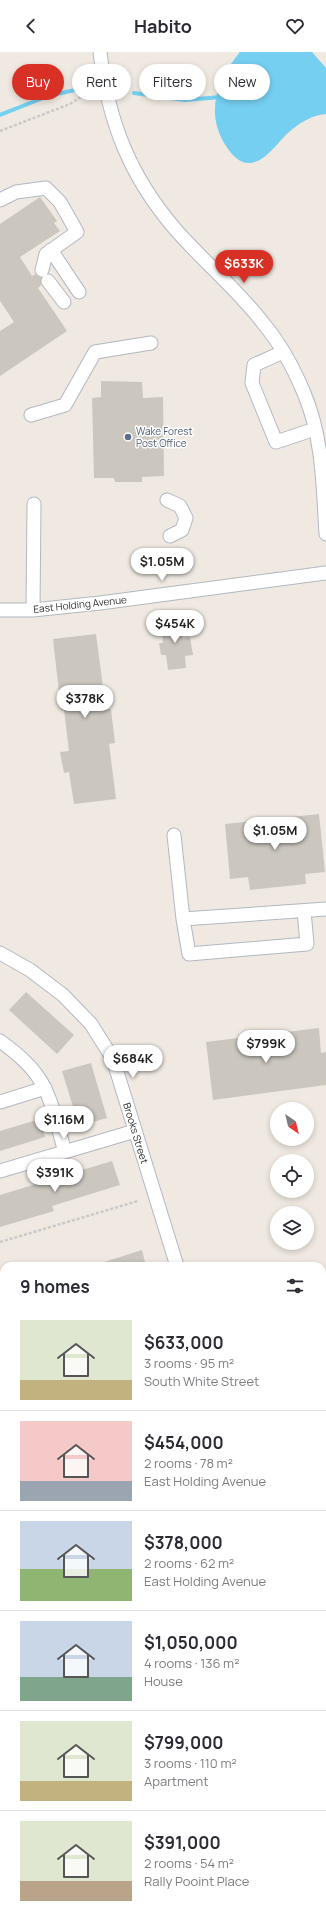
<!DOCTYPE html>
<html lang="en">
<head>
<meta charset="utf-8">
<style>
  body { margin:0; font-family:Manrope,sans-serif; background:#f7f7f7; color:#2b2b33; height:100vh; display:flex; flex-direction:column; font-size:15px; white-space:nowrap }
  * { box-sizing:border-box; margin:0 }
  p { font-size:13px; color:#7c7c81 }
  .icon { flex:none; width:22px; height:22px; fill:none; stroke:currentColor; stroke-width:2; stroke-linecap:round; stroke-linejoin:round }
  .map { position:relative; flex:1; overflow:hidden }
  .sheet { position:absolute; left:0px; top:1210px; width:326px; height:656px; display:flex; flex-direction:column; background:#fff; border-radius:12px 12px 0 0; box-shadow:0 2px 6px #0003 }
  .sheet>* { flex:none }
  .hud { position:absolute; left:12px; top:12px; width:302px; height:36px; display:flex; gap:8px }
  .needle { width:26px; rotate:145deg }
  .controls { position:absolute; left:270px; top:1050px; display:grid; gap:8px }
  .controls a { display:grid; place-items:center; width:44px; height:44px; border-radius:50%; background:#fff; box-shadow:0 2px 6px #0003; font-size:20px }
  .price { position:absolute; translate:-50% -34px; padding:0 9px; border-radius:14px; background:#fff; color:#222; font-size:13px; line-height:26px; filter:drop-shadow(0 1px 2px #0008) }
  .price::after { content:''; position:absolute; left:50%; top:24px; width:12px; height:9px; margin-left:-6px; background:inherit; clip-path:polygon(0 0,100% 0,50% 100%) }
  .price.current { background:#d93025; color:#fff }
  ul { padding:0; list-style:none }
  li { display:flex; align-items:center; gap:12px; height:100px; padding:0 20px }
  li+li { border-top:1px solid #e1e1e2 }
  li span { display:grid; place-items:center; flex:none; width:112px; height:80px; border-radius:0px; color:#555 }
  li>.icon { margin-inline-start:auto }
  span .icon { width:48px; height:48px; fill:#fffc; stroke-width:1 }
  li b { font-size:17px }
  h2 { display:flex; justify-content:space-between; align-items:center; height:48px; padding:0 20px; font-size:17px }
  .tag { padding:0 14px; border-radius:18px; background:#fff; box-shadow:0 2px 6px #0003; font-size:14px; line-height:36px }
  .tag.current { background:#d93025; color:#fff }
  header { display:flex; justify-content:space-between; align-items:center; height:52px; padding:0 20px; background:#fff; font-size:18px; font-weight:700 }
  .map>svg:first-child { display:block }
  .green { fill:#b6e59e }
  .water { fill:#75cff0 }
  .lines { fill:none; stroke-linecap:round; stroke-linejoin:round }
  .stream { stroke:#75cff0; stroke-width:4 }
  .building { fill:#cbc7bf }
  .minor-casing { stroke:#b4b7c1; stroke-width:15 }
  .path { stroke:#c9c9c9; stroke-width:2.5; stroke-dasharray:3 2; stroke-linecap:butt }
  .minor { stroke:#fff; stroke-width:13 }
  .service-dot { fill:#5c6f8a; stroke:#fff; stroke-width:1.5 }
  .labels { text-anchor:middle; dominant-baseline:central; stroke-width:3; stroke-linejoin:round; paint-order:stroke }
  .service-label { font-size:10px; fill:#4e5e75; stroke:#fff; text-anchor:start }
  .street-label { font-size:10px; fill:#2e2e2e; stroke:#fff }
</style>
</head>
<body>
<header><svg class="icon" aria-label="back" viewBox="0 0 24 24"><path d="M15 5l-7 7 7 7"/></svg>Habito<svg class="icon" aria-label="heart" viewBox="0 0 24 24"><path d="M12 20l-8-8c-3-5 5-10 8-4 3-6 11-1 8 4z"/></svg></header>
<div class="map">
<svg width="326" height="1866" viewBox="0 0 326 1866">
  <rect width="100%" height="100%" fill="#efe9e1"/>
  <path class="green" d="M4,1665V1862H141L142,1866H0V1667Z"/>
  <path class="water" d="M240,0H312L326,16V62C312,63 299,71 288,81C277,91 264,112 248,111C240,111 232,103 228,97C204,63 216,29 240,0Z"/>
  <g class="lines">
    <path class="stream" d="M134,41L185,48L221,45
      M0,63L48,44L75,38"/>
  </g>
  <path class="building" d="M40,145L57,169L54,171L60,179L20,205L32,224L35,222L41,226V233L38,236L67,279L0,324V279L14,270L0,249V172Z
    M101,329L142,330L143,346L163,345L164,424L142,425V430H115L114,426H94L92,346L101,345Z
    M180,566L183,586L190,585L193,603L185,604L186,616L168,618L166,603H161L159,591H163L161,568Z
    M96,582L106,657H111L115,691L109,692L116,747L74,752L69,720L64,721L60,700L69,699L64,658H61L53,587Z
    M319,762L325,820L305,822L306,832L250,838L248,825L230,827L225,772Z
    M26,940L74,983L57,1002L9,958Z
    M319,976L321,1001L326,1000V1033L213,1048L206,990Z
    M91,1011L107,1066L79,1074L62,1019Z
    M40,1067L45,1085L0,1099V1079Z
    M112,1109L120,1133L52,1154L54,1159L0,1175V1143Z
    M142,1198L146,1214H99L98,1212Z"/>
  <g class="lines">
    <g class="minor-casing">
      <path id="minor" d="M100,0C108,69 130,125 176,178C204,210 237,237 263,271C280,291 294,317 304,341C323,386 323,434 326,482
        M0,148L16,140L46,136L60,150L77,180L46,202L42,218
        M51,198L79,240
        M48,229L64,250
        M283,300L254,313L252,331L276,390L315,377
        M31,363L65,353L95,300L151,291
        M167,448L180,454L186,466L182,478L170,484
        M0,558H33L100,551L326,521
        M33,558L34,452
        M174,783L183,867
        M304,859L307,892L189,902L183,867L326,857
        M0,901L30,918L63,943L91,972L113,1007L177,1214
        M0,989C14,999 29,1011 38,1025C52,1044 58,1077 65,1100
        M0,1050L45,1036
        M0,1119L135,1079
        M322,1458L326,1456
        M0,1623L2,1630
        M322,1690L326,1703
        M170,1862L171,1866"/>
    </g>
    <path class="path" d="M0,79L70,52L93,37
      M0,1190L138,1149
      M322,1771L326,1770"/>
    <use href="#minor" class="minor"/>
  </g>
  <circle class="service-dot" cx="128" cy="385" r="4"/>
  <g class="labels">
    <g class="service-label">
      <text x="136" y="379">Wake Forest<tspan x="136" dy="12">Post Office</tspan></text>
    </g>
    <g class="street-label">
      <text transform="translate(80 552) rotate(-6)">East Holding Avenue</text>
      <text transform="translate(136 1081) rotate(73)">Brooks Street</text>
    </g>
  </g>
</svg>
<div class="controls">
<a><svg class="needle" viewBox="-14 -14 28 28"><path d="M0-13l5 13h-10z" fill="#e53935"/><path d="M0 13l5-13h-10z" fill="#7c7c81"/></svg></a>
<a><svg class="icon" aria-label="locate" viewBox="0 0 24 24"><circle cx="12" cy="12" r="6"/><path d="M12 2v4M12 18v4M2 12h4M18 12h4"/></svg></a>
<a><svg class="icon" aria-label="layers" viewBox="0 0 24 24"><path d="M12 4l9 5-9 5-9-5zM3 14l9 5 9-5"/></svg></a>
</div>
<b class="price current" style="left:244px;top:232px">$633K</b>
<b class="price" style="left:162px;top:530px">$1.05M</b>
<b class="price" style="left:175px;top:592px">$454K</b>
<b class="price" style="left:85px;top:667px">$378K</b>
<b class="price" style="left:275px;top:799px">$1.05M</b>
<b class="price" style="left:266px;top:1012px">$799K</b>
<b class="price" style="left:133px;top:1027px">$684K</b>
<b class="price" style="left:64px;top:1088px">$1.16M</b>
<b class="price" style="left:55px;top:1141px">$391K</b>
<div class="hud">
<a class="tag current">Buy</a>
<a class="tag">Rent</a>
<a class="tag">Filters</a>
<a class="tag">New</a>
</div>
<section class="sheet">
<h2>9 homes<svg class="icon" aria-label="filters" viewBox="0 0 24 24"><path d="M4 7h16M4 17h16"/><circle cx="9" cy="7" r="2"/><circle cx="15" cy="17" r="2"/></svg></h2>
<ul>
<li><span style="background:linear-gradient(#dfe7d0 75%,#c2b280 0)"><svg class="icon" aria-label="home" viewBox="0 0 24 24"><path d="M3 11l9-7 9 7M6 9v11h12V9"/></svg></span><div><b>$633,000</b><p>3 rooms · 95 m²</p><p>South White Street</p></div></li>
<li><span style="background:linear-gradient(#f6c9c9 75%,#9aa5b1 0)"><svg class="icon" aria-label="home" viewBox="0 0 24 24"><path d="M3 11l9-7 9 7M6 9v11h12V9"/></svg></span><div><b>$454,000</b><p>2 rooms · 78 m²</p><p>East Holding Avenue</p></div></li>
<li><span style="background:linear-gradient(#c9d6e8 60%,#8fb573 0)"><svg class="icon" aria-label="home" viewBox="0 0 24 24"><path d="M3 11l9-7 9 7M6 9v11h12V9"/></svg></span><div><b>$378,000</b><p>2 rooms · 62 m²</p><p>East Holding Avenue</p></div></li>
<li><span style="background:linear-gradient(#c9d6e8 70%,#7fa58c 0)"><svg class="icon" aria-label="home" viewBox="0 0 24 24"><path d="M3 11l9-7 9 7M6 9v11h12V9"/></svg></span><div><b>$1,050,000</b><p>4 rooms · 136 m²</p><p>House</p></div></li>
<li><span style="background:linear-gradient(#dfe7d0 75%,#c2b280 0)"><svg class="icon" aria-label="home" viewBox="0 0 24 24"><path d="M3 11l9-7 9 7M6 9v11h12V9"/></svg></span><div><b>$799,000</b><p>3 rooms · 110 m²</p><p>Apartment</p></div></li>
<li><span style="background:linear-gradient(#dfe7d0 75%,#b9a48a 0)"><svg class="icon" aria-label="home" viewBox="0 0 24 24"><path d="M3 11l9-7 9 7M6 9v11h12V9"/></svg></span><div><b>$391,000</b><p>2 rooms · 54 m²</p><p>Rally Pooint Place</p></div></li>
</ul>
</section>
</div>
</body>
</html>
